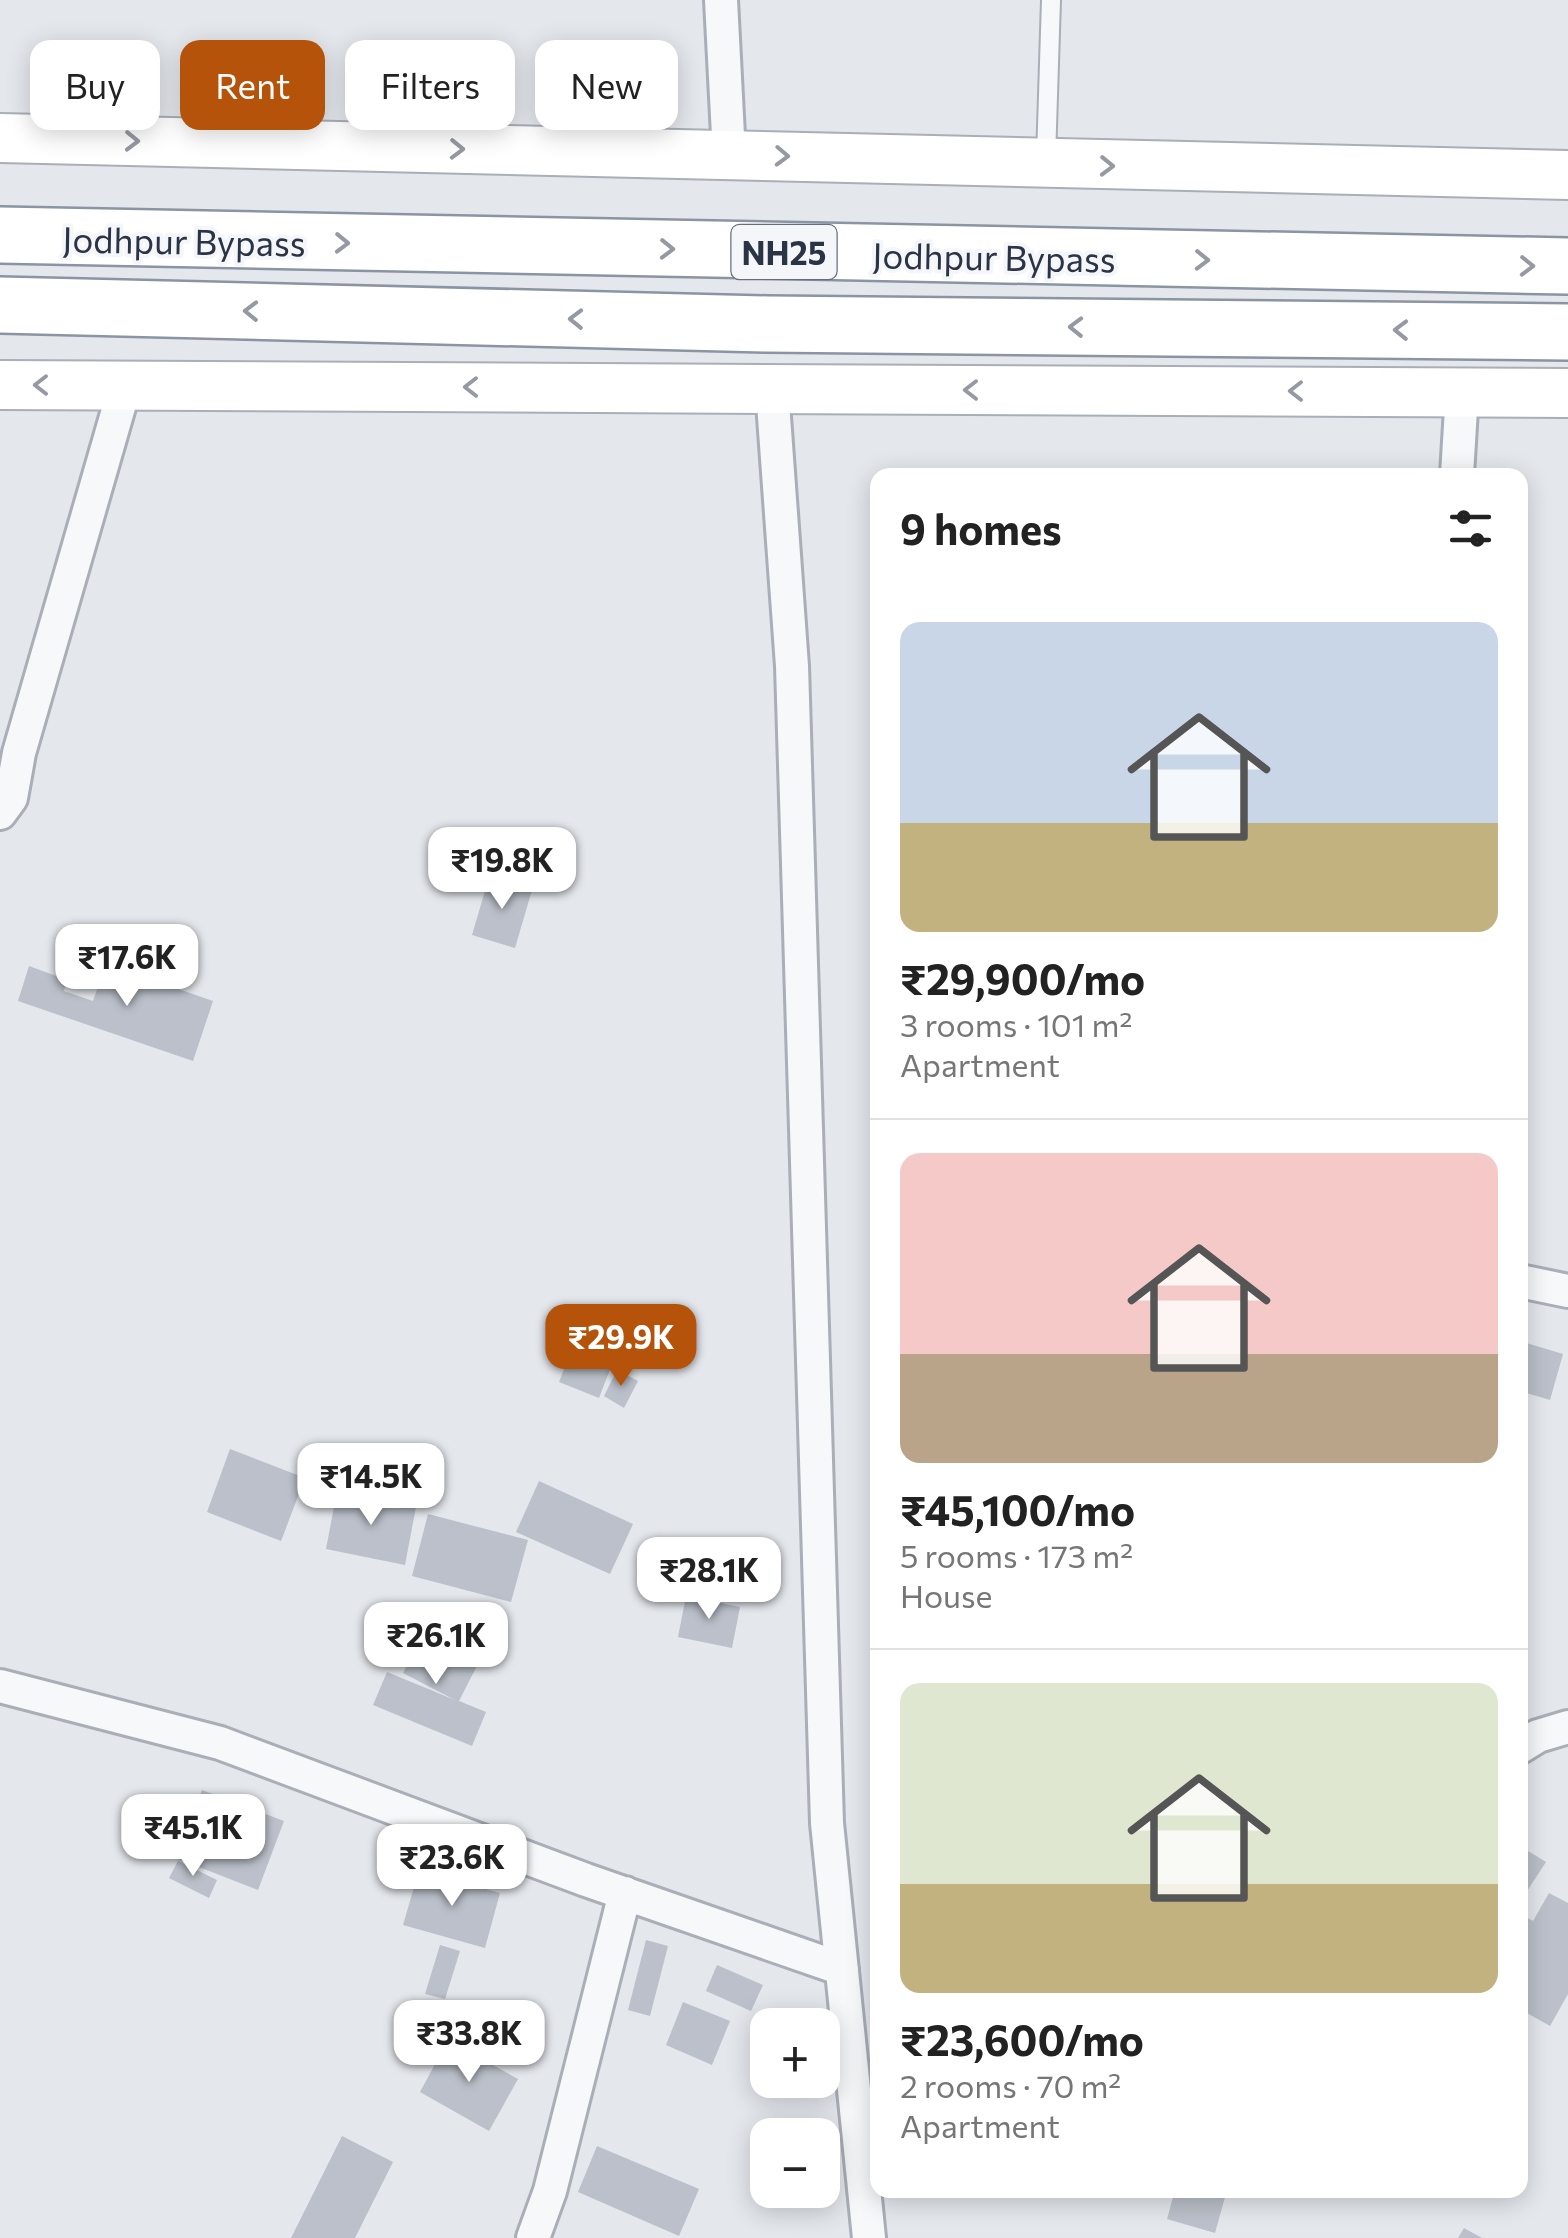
<!DOCTYPE html>
<html lang="en">
<head>
<meta charset="utf-8">
<style>
  body { margin:0; font-family:Commissioner,sans-serif; background:#f2f2f2; color:#222; height:100vh; display:flex; flex-direction:column; font-size:38px; white-space:nowrap }
  * { box-sizing:border-box; margin:0 }
  p { font-size:32px; color:#767676 }
  .icon { flex:none; width:55px; height:55px; fill:none; stroke:currentColor; stroke-width:2; stroke-linecap:round; stroke-linejoin:round }
  .map { position:relative; flex:1; overflow:hidden }
  .drawer { position:absolute; left:870px; top:468px; width:658px; height:1730px; display:flex; flex-direction:column; background:#fff; border-radius:20px; box-shadow:0 5px 25px #0003 }
  .drawer>* { flex:none }
  .guide { position:absolute; left:30px; top:40px; width:690px; height:90px; display:flex; gap:20px }
  .tools { position:absolute; left:750px; top:2008px; display:grid; gap:20px }
  .tools a { display:grid; place-items:center; width:90px; height:90px; border-radius:20px; background:#fff; box-shadow:0 5px 25px #0003; font-size:50px }
  .price { position:absolute; translate:-50% -85px; padding:0 22px; border-radius:20px; background:#fff; color:#222; font-size:32px; line-height:65px; filter:drop-shadow(0 2px 5px #0008) }
  .price::after { content:''; position:absolute; left:50%; top:60px; width:30px; height:22px; margin-left:-15px; background:inherit; clip-path:polygon(0 0,100% 0,50% 100%) }
  .price.current { background:#b45309; color:#fff }
  ul { padding:0; list-style:none }
  li { display:grid; align-content:center; gap:20px; height:530px; padding:0 30px }
  li+li { border-top:2px solid #e0e0e0 }
  li span { display:grid; place-items:center; height:310px; border-radius:20px; color:#555 }
  li>.icon { margin-inline-start:auto }
  span .icon { width:180px; height:180px; fill:#fffc; stroke-width:1 }
  li b { font-size:42px }
  h2 { display:flex; justify-content:space-between; align-items:center; height:120px; padding:0 30px; font-size:42px }
  .chip { padding:0 35px; border-radius:20px; background:#fff; box-shadow:0 5px 25px #0003; font-size:35px; line-height:90px }
  .chip.current { background:#b45309; color:#fff }
  .map>svg:first-child { display:block }
  .building { fill:#bbc0ca }
  .lines { fill:none; stroke-linecap:round; stroke-linejoin:round }
  .lane-casing { stroke:#a9aeb7; stroke-width:22 }
  .street-casing { stroke:#a9aeb7; stroke-width:38 }
  .secondary-casing { stroke:#a9aeb7; stroke-width:52 }
  .highway-casing { stroke:#8b94a3; stroke-width:60 }
  .lane { stroke:#f7f8fa; stroke-width:18 }
  .street { stroke:#f7f8fa; stroke-width:32 }
  .secondary { stroke:#fff; stroke-width:48 }
  .highway { stroke:#fff; stroke-width:55 }
  .oneway { stroke:#959aa2 }
  .labels { text-anchor:middle; dominant-baseline:central; stroke-width:8; stroke-linejoin:round; paint-order:stroke }
  .shield { fill:#f4f6f9; stroke:#676e7b; stroke-width:2.5 }
  .shield-label { font-size:32px; font-weight:bold; fill:#2b3445 }
  .street-label { font-size:35px; fill:#2b3445; stroke:#f4f6f9 }
</style>
</head>
<body>
<div class="map">
<svg width="1568" height="2238" viewBox="0 0 1568 2238">
  <rect width="100%" height="100%" fill="#e4e7ec"/>
  <path class="building" d="M489,877L532,890L515,948L472,935Z
    M106,964L213,1001L193,1061L18,1001L29,966L67,980L64,991L93,1001Z
    M586,1312L626,1328L599,1398L559,1382Z
    M1520,1341L1563,1354L1550,1400L1520,1391Z
    M617,1370L638,1381L624,1408L604,1396Z
    M230,1449L305,1478L281,1541L207,1512Z
    M539,1481L633,1524L610,1574L516,1532Z
    M337,1491L416,1507L405,1565L326,1549Z
    M428,1514L528,1540L511,1602L412,1576Z
    M704,1538L750,1553L736,1598L689,1583Z
    M686,1596L740,1607L732,1648L678,1637Z
    M428,1624L484,1652L459,1701L486,1712L472,1746L373,1705L387,1672L455,1700L403,1673Z
    M202,1790L284,1821L258,1890L176,1858Z
    M1520,1846L1546,1862L1520,1902Z
    M178,1861L217,1880L209,1898L169,1878Z
    M419,1870L500,1893L485,1948L403,1925Z
    M1549,1893L1568,1903V1994L1550,2026L1520,2009V1923L1524,1916L1533,1921Z
    M646,1940L668,1946L650,2016L628,2010Z
    M440,1945L460,1951L445,1999L425,1994Z
    M717,1965L763,1985L751,2011L706,1991Z
    M683,2002L730,2021L712,2065L666,2045Z
    M485,2028L530,2039L524,2059L479,2048Z
    M448,2040L518,2079L489,2131L420,2092Z
    M342,2136L393,2162L355,2238H291Z
    M597,2146L699,2189L679,2236L578,2192Z
    M1175,2190H1227L1215,2233L1167,2219Z
    M1464,2228L1482,2238H1458Z"/>
  <g class="lines">
    <g class="lane-casing">
      <path id="lane" d="M1046,159L1051,0"/>
    </g>
    <g class="street-casing">
      <path id="street" d="M721,0L729,155
        M772,389L792,666L827,1823L869,2238
        M1457,475L1462,392
        M0,813L11,798L19,753L125,386
        M1520,1281L1568,1291
        M0,1686L220,1743L586,1880L842,1969
        M1520,1747L1538,1736L1568,1727
        M533,2238L550,2191L625,1893"/>
    </g>
    <g class="secondary-casing">
      <path id="secondary" d="M0,138L1568,175
        M0,385L1568,393"/>
    </g>
    <g class="highway-casing">
      <path id="highway" d="M0,235L1568,266
        M0,305L767,324L1568,332"/>
    </g>
    <use href="#lane" class="lane"/>
    <use href="#street" class="street"/>
    <use href="#secondary" class="secondary"/>
    <use href="#highway" class="highway"/>
  </g>
  <defs><path id="oneway-chevron" d="M-2-3.5L2.5 0L-2 3.5" fill="none" stroke-width="1.6" stroke-linecap="round" stroke-linejoin="round" transform="scale(2.5)"/></defs>
  <g class="oneway">
    <use href="#oneway-chevron" transform="translate(132 141) rotate(1)"/>
    <use href="#oneway-chevron" transform="translate(457 149) rotate(1)"/>
    <use href="#oneway-chevron" transform="translate(782 156) rotate(2)"/>
    <use href="#oneway-chevron" transform="translate(1107 166) rotate(1)"/>
    <use href="#oneway-chevron" transform="translate(342 243) rotate(1)"/>
    <use href="#oneway-chevron" transform="translate(667 249) rotate(1)"/>
    <use href="#oneway-chevron" transform="translate(1202 260) rotate(1)"/>
    <use href="#oneway-chevron" transform="translate(1527 266) rotate(1)"/>
    <use href="#oneway-chevron" transform="translate(251 311) rotate(-179)"/>
    <use href="#oneway-chevron" transform="translate(576 319) rotate(-179)"/>
    <use href="#oneway-chevron" transform="translate(1076 327) rotate(-179)"/>
    <use href="#oneway-chevron" transform="translate(1401 330) rotate(-179)"/>
    <use href="#oneway-chevron" transform="translate(41 385) rotate(-180)"/>
    <use href="#oneway-chevron" transform="translate(471 387) rotate(-180)"/>
    <use href="#oneway-chevron" transform="translate(971 390) rotate(-180)"/>
    <use href="#oneway-chevron" transform="translate(1296 391) rotate(-180)"/>
  </g>
  <g class="labels">
    <rect class="shield" x="731.5" y="225" width="105" height="54" rx="8"/>
    <g class="shield-label">
      <text x="784" y="252">NH25</text>
    </g>
    <g class="street-label">
      <text transform="translate(184 240) rotate(1)">Jodhpur Bypass</text>
      <text transform="translate(994 256) rotate(1)">Jodhpur Bypass</text>
    </g>
  </g>
</svg>
<div class="tools">
<a>+</a>
<a>−</a>
</div>
<b class="price" style="left:502px;top:912px">₹19.8K</b>
<b class="price" style="left:127px;top:1009px">₹17.6K</b>
<b class="price current" style="left:621px;top:1389px">₹29.9K</b>
<b class="price" style="left:371px;top:1528px">₹14.5K</b>
<b class="price" style="left:709px;top:1622px">₹28.1K</b>
<b class="price" style="left:436px;top:1687px">₹26.1K</b>
<b class="price" style="left:193px;top:1879px">₹45.1K</b>
<b class="price" style="left:452px;top:1909px">₹23.6K</b>
<b class="price" style="left:469px;top:2085px">₹33.8K</b>
<div class="guide">
<a class="chip">Buy</a>
<a class="chip current">Rent</a>
<a class="chip">Filters</a>
<a class="chip">New</a>
</div>
<section class="drawer">
<h2>9 homes<svg class="icon" aria-label="filters" viewBox="0 0 24 24"><path d="M4 7h16M4 17h16"/><circle cx="9" cy="7" r="2"/><circle cx="15" cy="17" r="2"/></svg></h2>
<ul>
<li><span style="background:linear-gradient(#c9d6e8 65%,#c2b280 0)"><svg class="icon" aria-label="home" viewBox="0 0 24 24"><path d="M3 11l9-7 9 7M6 9v11h12V9"/></svg></span><div><b>₹29,900/mo</b><p>3 rooms · 101 m²</p><p>Apartment</p></div></li>
<li><span style="background:linear-gradient(#f6c9c9 65%,#b9a48a 0)"><svg class="icon" aria-label="home" viewBox="0 0 24 24"><path d="M3 11l9-7 9 7M6 9v11h12V9"/></svg></span><div><b>₹45,100/mo</b><p>5 rooms · 173 m²</p><p>House</p></div></li>
<li><span style="background:linear-gradient(#dfe7d0 65%,#c2b280 0)"><svg class="icon" aria-label="home" viewBox="0 0 24 24"><path d="M3 11l9-7 9 7M6 9v11h12V9"/></svg></span><div><b>₹23,600/mo</b><p>2 rooms · 70 m²</p><p>Apartment</p></div></li>
</ul>
</section>
</div>
</body>
</html>
